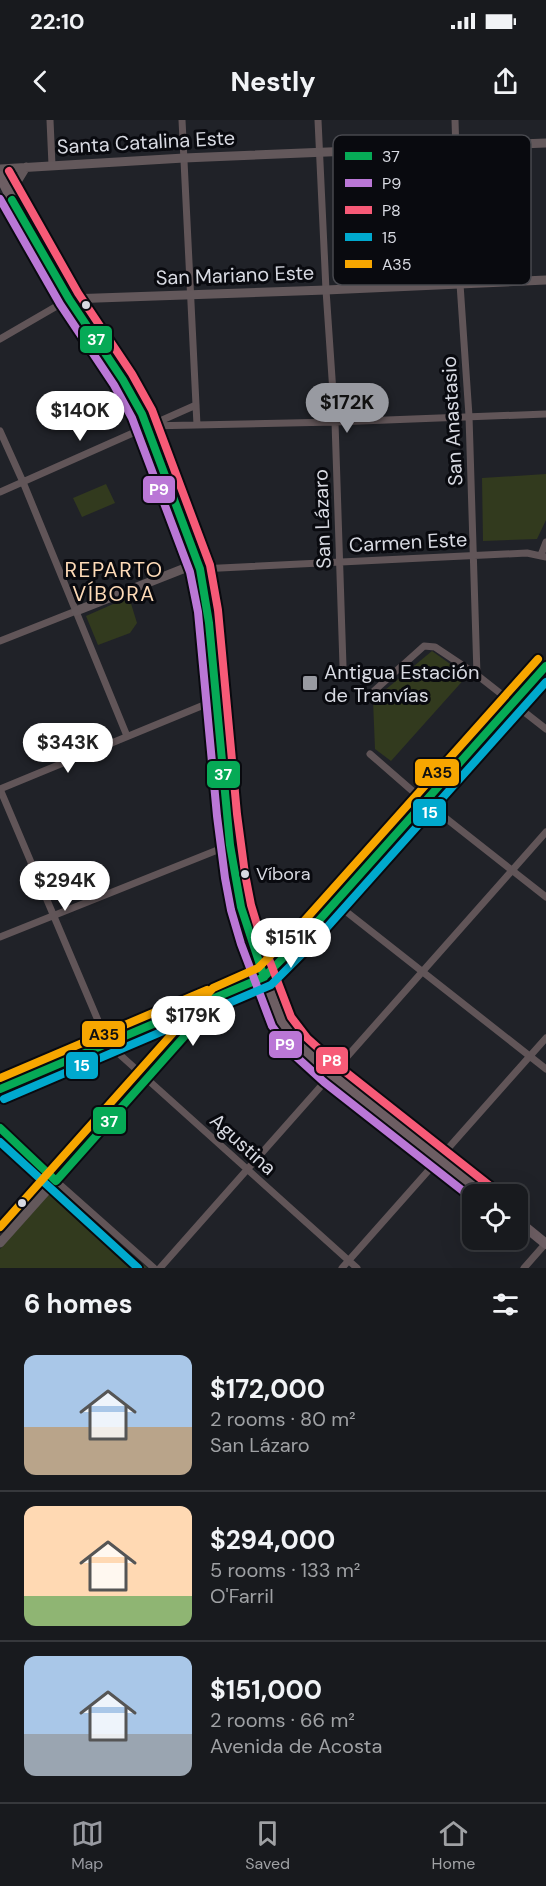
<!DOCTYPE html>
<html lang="en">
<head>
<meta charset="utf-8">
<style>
  body { margin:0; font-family:"DM Sans",sans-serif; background:#212327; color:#f1f3f6; height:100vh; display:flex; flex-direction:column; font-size:22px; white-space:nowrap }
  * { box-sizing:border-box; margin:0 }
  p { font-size:20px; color:#9fa1a4 }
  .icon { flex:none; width:33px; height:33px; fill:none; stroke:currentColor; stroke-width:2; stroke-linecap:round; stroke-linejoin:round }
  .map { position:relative; height:1148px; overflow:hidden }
  .sheet { display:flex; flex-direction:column; background:#181a1e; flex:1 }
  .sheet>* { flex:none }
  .buttons { position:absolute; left:462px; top:1064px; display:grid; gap:12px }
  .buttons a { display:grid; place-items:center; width:66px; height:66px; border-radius:12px; background:#181a1e; box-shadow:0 6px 24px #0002,0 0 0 2px #36383c; font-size:30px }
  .price { position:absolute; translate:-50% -51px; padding:0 14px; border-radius:21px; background:#fff; color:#222; font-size:20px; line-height:39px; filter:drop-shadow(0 2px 3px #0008) }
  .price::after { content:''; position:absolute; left:50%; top:36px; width:18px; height:14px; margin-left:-9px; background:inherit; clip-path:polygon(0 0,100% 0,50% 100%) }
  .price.selected { background:#989aa1; color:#111 }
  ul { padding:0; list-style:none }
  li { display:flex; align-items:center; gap:18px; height:150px; padding:0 24px }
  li+li { border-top:2px solid #36383c }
  li span { display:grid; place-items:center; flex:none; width:168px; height:120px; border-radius:12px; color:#555 }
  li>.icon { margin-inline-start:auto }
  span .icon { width:72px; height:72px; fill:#fffc; stroke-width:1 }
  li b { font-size:26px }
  h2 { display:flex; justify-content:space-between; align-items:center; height:72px; padding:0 24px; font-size:26px }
  .status { display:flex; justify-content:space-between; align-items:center; height:42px; padding:0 30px; background:#181a1e; direction:ltr }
  .status svg { height:16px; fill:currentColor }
  header { display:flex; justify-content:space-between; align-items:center; height:78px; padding:0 24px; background:#181a1e; font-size:27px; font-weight:700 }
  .tabs { display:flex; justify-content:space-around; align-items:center; height:84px; border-top:2px solid #36383c; background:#181a1e; font-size:16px; color:#9fa1a4 }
  .tabs a { display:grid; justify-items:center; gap:3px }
  .tabs .selected { color:#989aa1 }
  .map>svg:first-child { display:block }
  .green { fill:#323a1e }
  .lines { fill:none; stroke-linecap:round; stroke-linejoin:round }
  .street { stroke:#615558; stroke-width:7 }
  .secondary { stroke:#63585b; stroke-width:9 }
  .primary { stroke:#6d5e63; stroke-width:10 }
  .bus-1-casing { stroke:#090a0f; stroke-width:12 }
  .bus-2-casing { stroke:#090a0f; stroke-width:12 }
  .bus-3-casing { stroke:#090a0f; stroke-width:12 }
  .bus-4-casing { stroke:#090a0f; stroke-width:12 }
  .bus-5-casing { stroke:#090a0f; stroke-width:12 }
  .bus-1 { stroke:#06aa56; stroke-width:8 }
  .bus-2 { stroke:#ba77d6; stroke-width:8 }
  .bus-3 { stroke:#f75a77; stroke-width:8 }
  .bus-4 { stroke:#00a9ce; stroke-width:8 }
  .bus-5 { stroke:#f7a600; stroke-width:8 }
  .bus-dot { fill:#d8dae2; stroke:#090a0f; stroke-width:2 }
  .poi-dot { fill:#989aa1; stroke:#090a0f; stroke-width:2 }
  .labels { text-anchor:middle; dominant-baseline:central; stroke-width:6; stroke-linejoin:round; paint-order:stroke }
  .bus-label { font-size:18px; fill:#d8dae2; stroke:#090a0f; text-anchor:start }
  .street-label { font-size:20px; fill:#d8dae2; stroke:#090a0f }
  .poi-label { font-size:20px; fill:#d8dae2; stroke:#090a0f; text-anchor:start }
  .neighbourhood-label { font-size:21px; letter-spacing:1.5px; fill:#fddab7; stroke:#090a0f }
  .key { fill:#090a0f; stroke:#47484e; stroke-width:1.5 }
  .key-label { font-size:16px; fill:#d8dae2 }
  .line-badge { stroke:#090a0f; stroke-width:2 }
  .badge-label { font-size:16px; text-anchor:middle; font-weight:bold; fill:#fff }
  .pale-badge-label { font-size:16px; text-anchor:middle; font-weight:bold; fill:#111 }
</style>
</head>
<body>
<div class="status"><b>22:10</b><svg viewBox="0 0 49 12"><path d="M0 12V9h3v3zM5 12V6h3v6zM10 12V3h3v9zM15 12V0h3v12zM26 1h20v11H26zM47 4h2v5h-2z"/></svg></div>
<header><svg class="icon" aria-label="back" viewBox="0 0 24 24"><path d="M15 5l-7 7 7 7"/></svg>Nestly<svg class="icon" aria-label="share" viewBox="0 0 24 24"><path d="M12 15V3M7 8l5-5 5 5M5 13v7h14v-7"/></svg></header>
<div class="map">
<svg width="546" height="1148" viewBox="0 0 546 1148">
  <rect width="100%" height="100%" fill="#202228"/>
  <path class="green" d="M546,354V400L537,419L483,421L482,358Z
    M106,364L115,383L82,397L73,378Z
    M129,477L137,503L130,513L98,525L86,496Z
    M432,531L467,556L391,641L375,629L373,580Z
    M54,1069H60L147,1148H0V1129Z"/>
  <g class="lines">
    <path class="street" d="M50,0L52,45
      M182,0L197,305
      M318,0L326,170L335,302L343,546
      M455,0L460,164L469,296L477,555
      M0,219L69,179
      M147,306L335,302L546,294
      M0,311L23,362L127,616
      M0,372L196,285
      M541,435L546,422
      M200,449L527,433L546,437
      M0,521L76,491
      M365,579L424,526L435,527L477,555L546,609
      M216,580L0,669L108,924L357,1148
      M370,634L424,681L546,777
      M334,782L546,949
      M0,817L230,725
      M0,1008L56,1061L154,1148
      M160,1148L546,712
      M342,1148L546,918
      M524,1148L546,1123"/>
    <path class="secondary" d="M0,49L184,38L546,23
      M12,80L15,65L26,47
      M69,179L326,170L546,160
      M76,491L198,443
      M0,969L264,857L305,816L546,546
      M0,1123L218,879"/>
    <path class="primary" d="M0,56L12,80L69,179L123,260L142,294L200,449L208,491L227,695L235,756L241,787L251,821L276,888L282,902L299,925L331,954L484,1074
      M0,86L12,80
      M251,821L273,825L299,821
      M518,1101L546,1124"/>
    <g class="bus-1-casing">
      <path id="bus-1" d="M12,80L69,179L123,260L142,294L200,449L209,503L230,725L241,787L264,857
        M0,969L264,857L305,816L546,546
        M0,1008L56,1061L214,883"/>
    </g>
    <g class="bus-2-casing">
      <path id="bus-2" d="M0,79L60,184L114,265L132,298L190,452L198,492L217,696L225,758L231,790L241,824L272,906L291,932L324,962L472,1078"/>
    </g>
    <g class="bus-3-casing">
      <path id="bus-3" d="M9,51L78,173L132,254L152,290L210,445L218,490L237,694L245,754L251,785L261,818L291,897L307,918L338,946L490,1066"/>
    </g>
    <g class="bus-4-casing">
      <path id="bus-4" d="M4,979L271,865L313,823L546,562
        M0,1022L138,1148"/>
    </g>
    <g class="bus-5-casing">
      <path id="bus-5" d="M0,958L207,870
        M0,1107L213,868L258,848L297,809L538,539"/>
    </g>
    <use href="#bus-1" class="bus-1"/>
    <use href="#bus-2" class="bus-2"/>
    <use href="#bus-3" class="bus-3"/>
    <use href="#bus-4" class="bus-4"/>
    <use href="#bus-5" class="bus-5"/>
  </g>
  <g class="bus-dot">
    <circle cx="86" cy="185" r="5"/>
    <circle cx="245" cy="754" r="5"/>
    <circle cx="22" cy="1083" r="5"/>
  </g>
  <rect class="poi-dot" x="302" y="555" width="16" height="16" rx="3"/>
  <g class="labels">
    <g class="bus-label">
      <text x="256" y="754">Víbora</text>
    </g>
    <g class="street-label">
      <text transform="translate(146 22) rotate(-3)">Santa Catalina Este</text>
      <text transform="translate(235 155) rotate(-2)">San Mariano Este</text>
      <text transform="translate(452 301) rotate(-93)">San Anastasio</text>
      <text transform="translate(322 399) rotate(-92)">San Lázaro</text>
      <text transform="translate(408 422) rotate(-3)">Carmen Este</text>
      <text transform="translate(243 1024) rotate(42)">Agustina</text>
    </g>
    <g class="poi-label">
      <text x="324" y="552">Antigua Estación<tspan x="324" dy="23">de Tranvías</tspan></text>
    </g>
    <g class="neighbourhood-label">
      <text x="114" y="450">REPARTO<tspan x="114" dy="24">VÍBORA</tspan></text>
    </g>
  </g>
  <rect x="333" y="15" width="198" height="150" rx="9" class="key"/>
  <rect x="345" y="32" width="27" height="8" fill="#06aa56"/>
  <rect x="345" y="59" width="27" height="8" fill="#ba77d6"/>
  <rect x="345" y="86" width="27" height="8" fill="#f75a77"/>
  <rect x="345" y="113" width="27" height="8" fill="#00a9ce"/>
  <rect x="345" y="140" width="27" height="8" fill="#f7a600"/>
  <g class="key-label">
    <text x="382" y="42">37</text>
    <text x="382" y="69">P9</text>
    <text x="382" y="96">P8</text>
    <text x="382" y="123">15</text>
    <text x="382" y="150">A35</text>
  </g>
  <g class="line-badge">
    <rect x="79" y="205" width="34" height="29" rx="6" fill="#06aa56"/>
    <rect x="142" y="355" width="34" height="29" rx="6" fill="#ba77d6"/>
    <rect x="414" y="638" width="46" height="29" rx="6" fill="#f7a600"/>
    <rect x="206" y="640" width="35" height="29" rx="6" fill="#06aa56"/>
    <rect x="412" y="678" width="35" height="29" rx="6" fill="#00a9ce"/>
    <rect x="81" y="900" width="45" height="28" rx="6" fill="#f7a600"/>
    <rect x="268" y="910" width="35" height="29" rx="6" fill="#ba77d6"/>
    <rect x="315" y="926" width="34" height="29" rx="6" fill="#f75a77"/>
    <rect x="65" y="931" width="34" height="29" rx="6" fill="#00a9ce"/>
    <rect x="92" y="986" width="35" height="29" rx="6" fill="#06aa56"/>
  </g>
  <g class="badge-label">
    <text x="96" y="225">37</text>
    <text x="159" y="375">P9</text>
    <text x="223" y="660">37</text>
    <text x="430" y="698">15</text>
    <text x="285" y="930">P9</text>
    <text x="332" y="946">P8</text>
    <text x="82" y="951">15</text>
    <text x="109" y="1007">37</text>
  </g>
  <g class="pale-badge-label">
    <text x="437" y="658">A35</text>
    <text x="104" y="920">A35</text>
  </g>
</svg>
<div class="buttons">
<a><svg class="icon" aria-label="locate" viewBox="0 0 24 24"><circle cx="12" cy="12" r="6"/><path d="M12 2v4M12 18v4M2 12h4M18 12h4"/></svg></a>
</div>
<b class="price selected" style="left:347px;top:314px">$172K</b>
<b class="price" style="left:80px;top:322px">$140K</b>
<b class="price" style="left:68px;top:654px">$343K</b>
<b class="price" style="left:65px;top:792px">$294K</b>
<b class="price" style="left:291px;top:849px">$151K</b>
<b class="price" style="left:193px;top:927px">$179K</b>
</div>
<section class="sheet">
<h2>6 homes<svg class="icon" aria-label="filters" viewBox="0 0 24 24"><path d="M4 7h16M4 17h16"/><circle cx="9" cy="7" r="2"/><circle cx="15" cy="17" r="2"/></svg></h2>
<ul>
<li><span style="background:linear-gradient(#a9c7e8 60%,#b9a48a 0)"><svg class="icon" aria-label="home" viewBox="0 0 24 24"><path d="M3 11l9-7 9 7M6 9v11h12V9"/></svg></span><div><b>$172,000</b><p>2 rooms · 80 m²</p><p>San Lázaro</p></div></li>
<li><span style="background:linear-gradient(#ffd9b3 75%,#8fb573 0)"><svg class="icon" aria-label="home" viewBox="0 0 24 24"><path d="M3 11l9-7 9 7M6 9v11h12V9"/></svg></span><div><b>$294,000</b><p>5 rooms · 133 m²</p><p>O'Farril</p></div></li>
<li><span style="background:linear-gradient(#a9c7e8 65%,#9aa5b1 0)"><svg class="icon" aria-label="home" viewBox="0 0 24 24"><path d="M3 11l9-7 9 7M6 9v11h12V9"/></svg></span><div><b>$151,000</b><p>2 rooms · 66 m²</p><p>Avenida de Acosta</p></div></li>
</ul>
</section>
<nav class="tabs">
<a class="selected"><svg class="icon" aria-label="map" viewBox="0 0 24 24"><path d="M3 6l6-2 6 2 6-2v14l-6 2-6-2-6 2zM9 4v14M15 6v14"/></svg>Map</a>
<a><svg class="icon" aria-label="saved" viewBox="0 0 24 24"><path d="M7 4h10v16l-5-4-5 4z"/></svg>Saved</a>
<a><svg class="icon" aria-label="home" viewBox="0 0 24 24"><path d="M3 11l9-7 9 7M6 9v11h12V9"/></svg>Home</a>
</nav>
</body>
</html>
